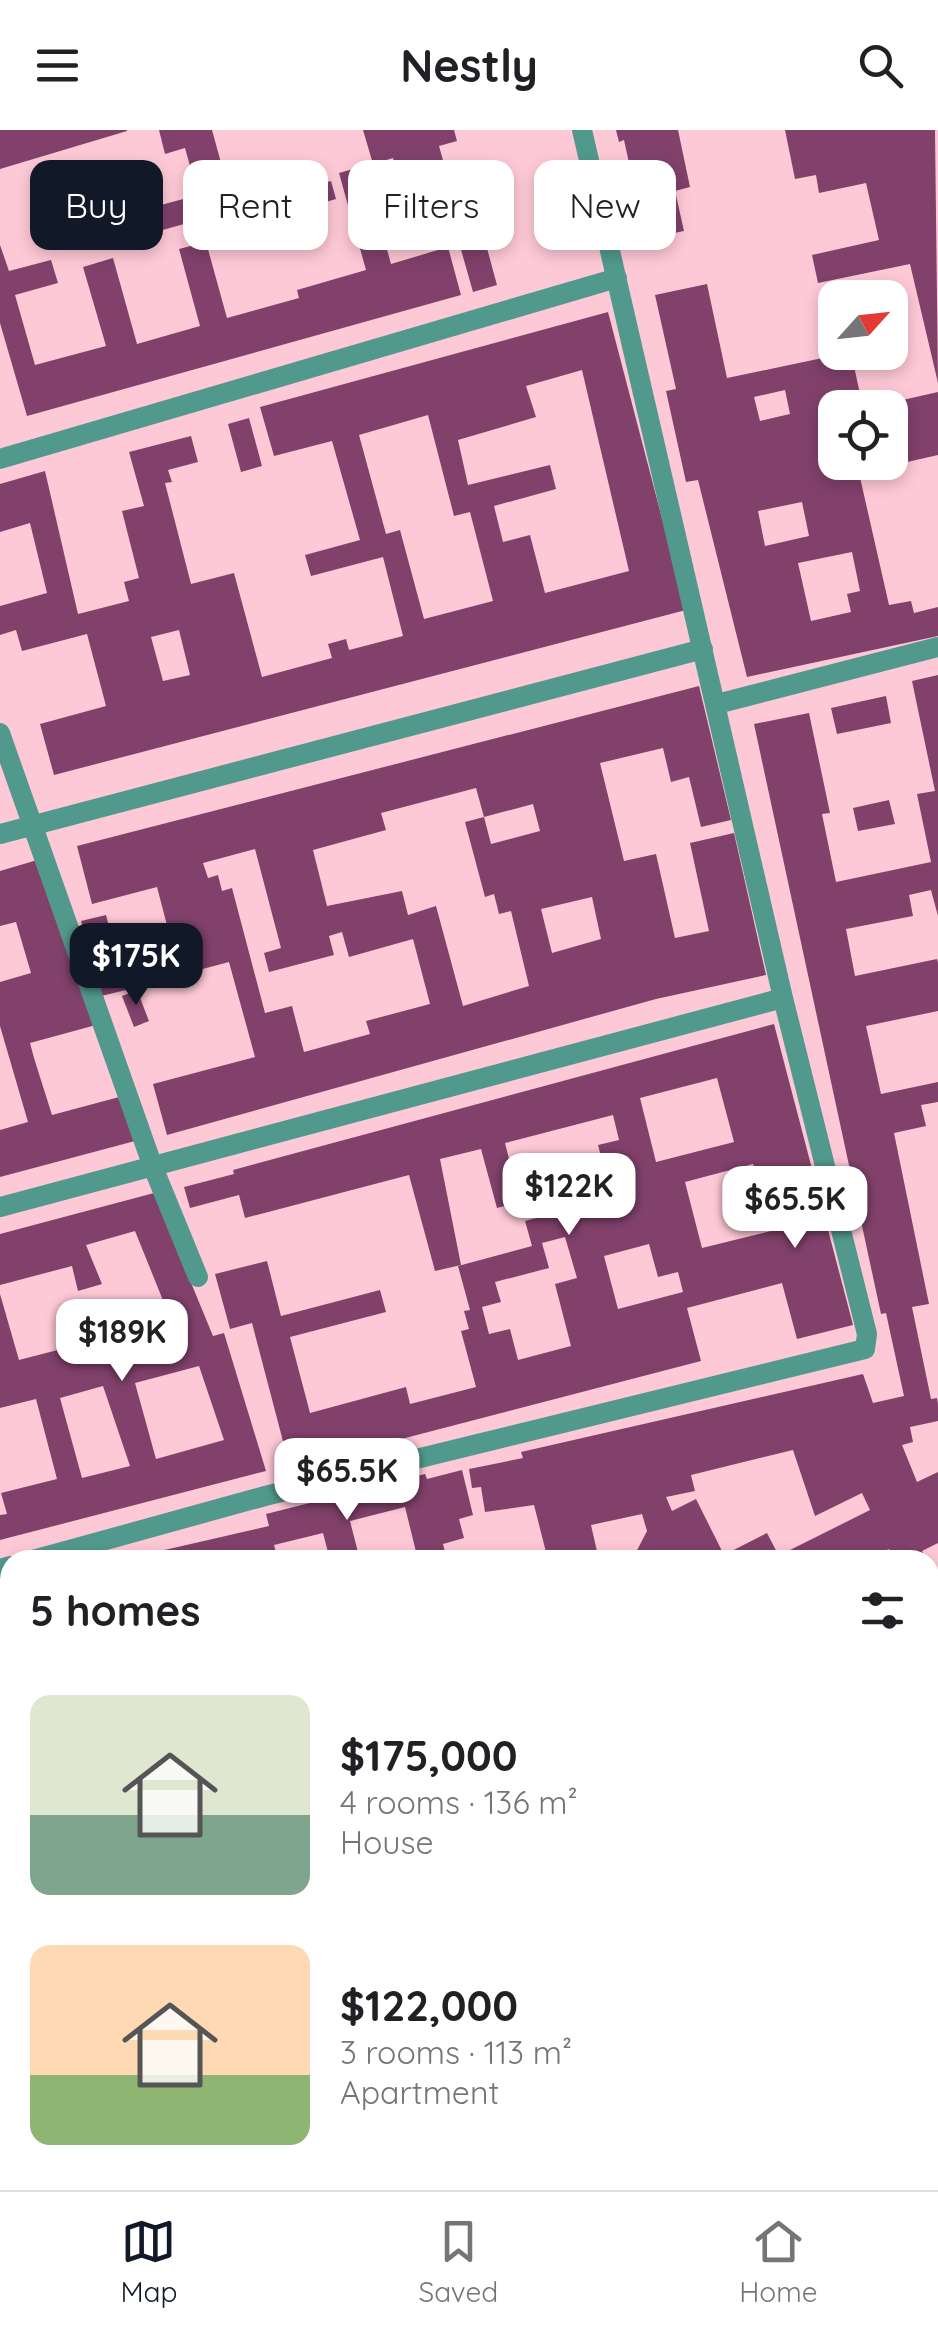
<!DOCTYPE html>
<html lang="en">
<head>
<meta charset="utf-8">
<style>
  body { margin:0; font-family:Quicksand,sans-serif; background:#f2f2f2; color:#202124; height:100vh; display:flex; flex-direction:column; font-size:38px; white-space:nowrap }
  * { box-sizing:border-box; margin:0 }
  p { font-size:32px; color:#757577 }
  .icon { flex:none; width:55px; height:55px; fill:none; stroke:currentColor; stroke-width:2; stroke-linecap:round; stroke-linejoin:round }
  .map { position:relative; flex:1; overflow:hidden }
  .sheet { position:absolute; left:0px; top:1420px; width:940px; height:640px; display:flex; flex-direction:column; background:#fff; border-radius:30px 30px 0 0; box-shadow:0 5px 15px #0003 }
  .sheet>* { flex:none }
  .hud { position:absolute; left:30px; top:30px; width:880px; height:90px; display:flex; gap:20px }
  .needle { width:65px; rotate:63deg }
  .fabs { position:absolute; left:818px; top:150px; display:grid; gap:20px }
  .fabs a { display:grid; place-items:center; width:90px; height:90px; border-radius:20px; background:#fff; box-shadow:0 5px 15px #0003; font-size:50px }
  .price { position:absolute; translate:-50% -85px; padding:0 22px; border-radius:20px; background:#fff; color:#222; font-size:32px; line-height:65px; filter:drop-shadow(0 2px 5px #0008) }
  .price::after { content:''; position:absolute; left:50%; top:60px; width:30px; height:22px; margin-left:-15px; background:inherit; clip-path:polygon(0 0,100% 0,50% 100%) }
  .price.active { background:#111827; color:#fff }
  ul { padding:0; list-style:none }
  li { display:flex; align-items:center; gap:30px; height:250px; padding:0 30px }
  li span { display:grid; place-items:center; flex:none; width:280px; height:200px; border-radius:20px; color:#555 }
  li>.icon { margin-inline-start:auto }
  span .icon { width:120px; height:120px; fill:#fffc; stroke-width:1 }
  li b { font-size:42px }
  h2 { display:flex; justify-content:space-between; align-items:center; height:120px; padding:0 30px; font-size:42px }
  .pill { padding:0 35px; border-radius:20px; background:#fff; box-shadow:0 5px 15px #0003; font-size:35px; line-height:90px }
  .pill.active { background:#111827; color:#fff }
  header { display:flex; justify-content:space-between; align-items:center; height:130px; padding:0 30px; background:#fff; font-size:45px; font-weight:700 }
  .tab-bar { display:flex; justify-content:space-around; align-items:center; height:140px; border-top:2px solid #e0e0e0; background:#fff; font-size:28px; color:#757577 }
  .tab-bar a { display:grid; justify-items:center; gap:5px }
  .tab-bar .active { color:#111827 }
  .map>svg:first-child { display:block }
  .building { fill:#81416b; fill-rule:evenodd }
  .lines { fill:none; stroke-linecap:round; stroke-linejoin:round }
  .service { stroke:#52998d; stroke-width:20 }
  .rail { stroke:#956c76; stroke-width:8; stroke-dasharray:5 10; stroke-linecap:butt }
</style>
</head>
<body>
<header><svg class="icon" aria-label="menu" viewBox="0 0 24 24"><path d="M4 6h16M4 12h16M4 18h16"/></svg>Nestly<svg class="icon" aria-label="search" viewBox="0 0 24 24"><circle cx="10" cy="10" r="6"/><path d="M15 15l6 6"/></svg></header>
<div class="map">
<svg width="938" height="2060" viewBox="0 0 938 2060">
  <rect width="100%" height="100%" fill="#fec9d6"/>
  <path class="building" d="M0,0H127V1L0,39Z
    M159,0H212L234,80L109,115L102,91L198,65L185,18L165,24Z
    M363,0H454L457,11L439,16L450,55L404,68L393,28L373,34Z
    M616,0H678L690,57L675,61L684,101L655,107L647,66L637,69L624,10L619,12Z
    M785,0H935L938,253L910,134L818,153L812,125L879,110L866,53L819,63L816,45L795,49Z
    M364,36L391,134L448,117L461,165L27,286L0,193V115L9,141L51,130L58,153L15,165L35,235L106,216L83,137L113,128L137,214L200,196L179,119L206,112L227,188L299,168L297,160L366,140L339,43Z
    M331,51L336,69L298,80L293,61Z
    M472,63L497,155L473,162L447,70Z
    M271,68L280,101L258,107L249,75Z
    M707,154L727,248L851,222L863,278H835V332H890V278L876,276L938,262V325L859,343L889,475L911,471L914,483L938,477V506L747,547L698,350L686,352L666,261L676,259L655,165ZM785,260L790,284L760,291L754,267ZM802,372L809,406L765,416L758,381ZM852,422L860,461L847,464L851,482L811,491L798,433Z
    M608,182L686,480L54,645L40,594L106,576L87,504L22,521L16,500L0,505V476L47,463L30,393L0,402V354L45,341L78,484L129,471L124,452L139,448L122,381L144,376L129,322L191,306L198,332L168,340L172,352L165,353L191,454L234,443L262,547L332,528L328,514L346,509L349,520L403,506L383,427L311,446L305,425L360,410L332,311L274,326L260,277ZM582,240L629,441L545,463L530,405L503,412L494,376L556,359L550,335L468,355L458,310L536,287L526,256ZM428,285L454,386L470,382L493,471L424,489L400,400L386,404L359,305ZM179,500L190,545L163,551L151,507Z
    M249,288L262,336L241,342L228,294Z
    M938,545V786L931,760L909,765L913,786L846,799L855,846L937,829L938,833V881L866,896L881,964L938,952V972L921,975L926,996L894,1003L929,1174L912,1177L931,1269L937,1268L938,1274V1291L910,1297L913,1312L902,1315L917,1352L938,1342V1413L922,1421L927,1430H894L889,1419L866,1430H792L788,1421L870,1380L862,1363L815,1386L793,1320L691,1345L695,1361L666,1367L672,1381L696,1369L724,1425L767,1403L781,1430H632L647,1401L642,1384L591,1395L599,1430H548L534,1375L485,1382L481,1357L472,1358L469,1339L523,1328L521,1322L863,1244L873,1273L904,1266L886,1183L881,1184L754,594L809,583L830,683L822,684L836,752L931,732L917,664L935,661L912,551Z
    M699,556L731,690L701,697L689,647L671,652L663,618L600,633L624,731L656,724L675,808L709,801L690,713L734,703L766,845L656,869L167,1005L153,954L255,927L229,832L180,845L157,757L92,774L77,716ZM476,658L484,687L533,674L540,701L491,714L484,687L465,692L485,767L494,764L499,784L511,781L529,856L463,876L436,776L408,785L402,761L327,776L313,720L386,700L381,683ZM255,719L281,818L264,823L269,842L334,825L329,806L342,802L349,827L413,809L430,874L366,891L370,904L304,922L292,876L265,883L232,758L222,761L218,745L208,748L203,733ZM592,767L601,809L552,823L541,779Z
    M886,566L891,593L837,604L831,578Z
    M889,670L895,694L858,701L853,678Z
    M44,728L96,895L30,913L34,928L52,985L123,966L135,1011L0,1047V1000L28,992L0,896V852L31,843L16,792L0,796V741Z
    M106,785L126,860L101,866L81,791Z
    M137,860L149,891L134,897L122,866Z
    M774,894L853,1195L797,1209L782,1153L687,1178L701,1231L290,1338L252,1193L230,1199L215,1144L267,1131L281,1186L380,1160L386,1182L290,1207L310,1283L406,1257L410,1274L476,1257L461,1201L469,1199L464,1181L470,1180L458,1136L532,1116L525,1091L612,1068L598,1015L619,1010L613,985L505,1013L520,1072L497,1078L481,1019L440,1029L461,1135L435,1141L409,1045L245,1088L239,1065L190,1078L184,1057L234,1044L233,1040ZM717,948L734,1012L656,1032L640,968ZM753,1034L771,1101L702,1118L685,1052ZM565,1107L577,1148L555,1154L571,1216L518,1230L510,1199L489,1204L482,1177L501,1172L495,1152L549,1138L542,1113ZM649,1114L658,1147L678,1142L683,1162L618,1179L604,1126Z
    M154,1063L213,1206L224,1203L266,1341L0,1410V1385L7,1384L1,1363L57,1349L36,1269L0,1278V1164L19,1230L162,1193L169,1218L181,1215L135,1101L86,1115L102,1154L78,1161L72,1136L0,1155V1104ZM199,1236L224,1310L156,1329L135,1253ZM103,1256L130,1336L82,1348L60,1268Z
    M462,1340L473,1385L459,1389L464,1408L443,1414L447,1430H418L405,1377L350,1391L360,1430H330L323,1403L274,1415L278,1430H121L269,1396L266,1384L425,1344L427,1349Z
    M930,1437L938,1453V1519L930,1503Z
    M930,1578L938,1593V1633L930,1648Z
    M10,1784V1856L0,1857V1786Z
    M930,1905L938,1923V1989L930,1971Z
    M25,2050H50L52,2060H27Z
    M391,2050H424L429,2060H396Z
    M484,2050H556L545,2060H493Z"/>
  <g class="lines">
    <path class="service" d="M0,329L617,148
      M717,574L938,517
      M0,603L153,1037L198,1147
      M0,704L703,519
      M0,1077L783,868
      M33,1430L265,1366L865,1219L867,1204L783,868L582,0
      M0,1439L10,1436
      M930,1675L938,1656
      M0,1754L10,1752
      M930,1825L938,1817
      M0,1955L10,1934
      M0,2005L11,2060
      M561,2060L573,2050"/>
    <path class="rail" d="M930,1757L938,1743
      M728,2060L736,2050"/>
  </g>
</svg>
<div class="fabs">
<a><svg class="needle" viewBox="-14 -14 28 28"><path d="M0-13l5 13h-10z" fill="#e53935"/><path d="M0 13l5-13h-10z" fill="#757577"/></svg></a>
<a><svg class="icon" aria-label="locate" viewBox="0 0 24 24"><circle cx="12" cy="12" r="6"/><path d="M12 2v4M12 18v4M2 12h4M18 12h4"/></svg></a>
</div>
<b class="price active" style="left:136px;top:878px">$175K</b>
<b class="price" style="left:569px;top:1108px">$122K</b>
<b class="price" style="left:795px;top:1121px">$65.5K</b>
<b class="price" style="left:122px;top:1254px">$189K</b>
<b class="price" style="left:347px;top:1393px">$65.5K</b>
<div class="hud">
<a class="pill active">Buy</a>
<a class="pill">Rent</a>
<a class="pill">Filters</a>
<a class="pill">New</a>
</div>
<section class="sheet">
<h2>5 homes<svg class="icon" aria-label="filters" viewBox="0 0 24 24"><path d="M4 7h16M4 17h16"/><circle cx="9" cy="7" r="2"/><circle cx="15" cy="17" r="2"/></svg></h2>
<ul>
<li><span style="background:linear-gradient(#dfe7d0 60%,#7fa58c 0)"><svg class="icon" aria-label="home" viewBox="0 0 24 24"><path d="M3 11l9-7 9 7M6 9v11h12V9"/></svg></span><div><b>$175,000</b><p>4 rooms · 136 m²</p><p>House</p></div></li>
<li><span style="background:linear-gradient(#ffd9b3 65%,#8fb573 0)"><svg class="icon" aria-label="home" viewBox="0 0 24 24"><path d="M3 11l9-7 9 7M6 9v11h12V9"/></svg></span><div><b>$122,000</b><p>3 rooms · 113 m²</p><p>Apartment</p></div></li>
</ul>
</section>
</div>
<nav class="tab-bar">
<a class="active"><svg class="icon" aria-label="map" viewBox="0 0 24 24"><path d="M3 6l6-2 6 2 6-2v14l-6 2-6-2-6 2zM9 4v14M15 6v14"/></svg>Map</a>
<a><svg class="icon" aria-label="saved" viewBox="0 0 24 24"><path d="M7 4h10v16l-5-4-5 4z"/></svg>Saved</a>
<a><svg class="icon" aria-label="home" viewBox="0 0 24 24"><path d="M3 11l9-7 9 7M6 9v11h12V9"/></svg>Home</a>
</nav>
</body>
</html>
